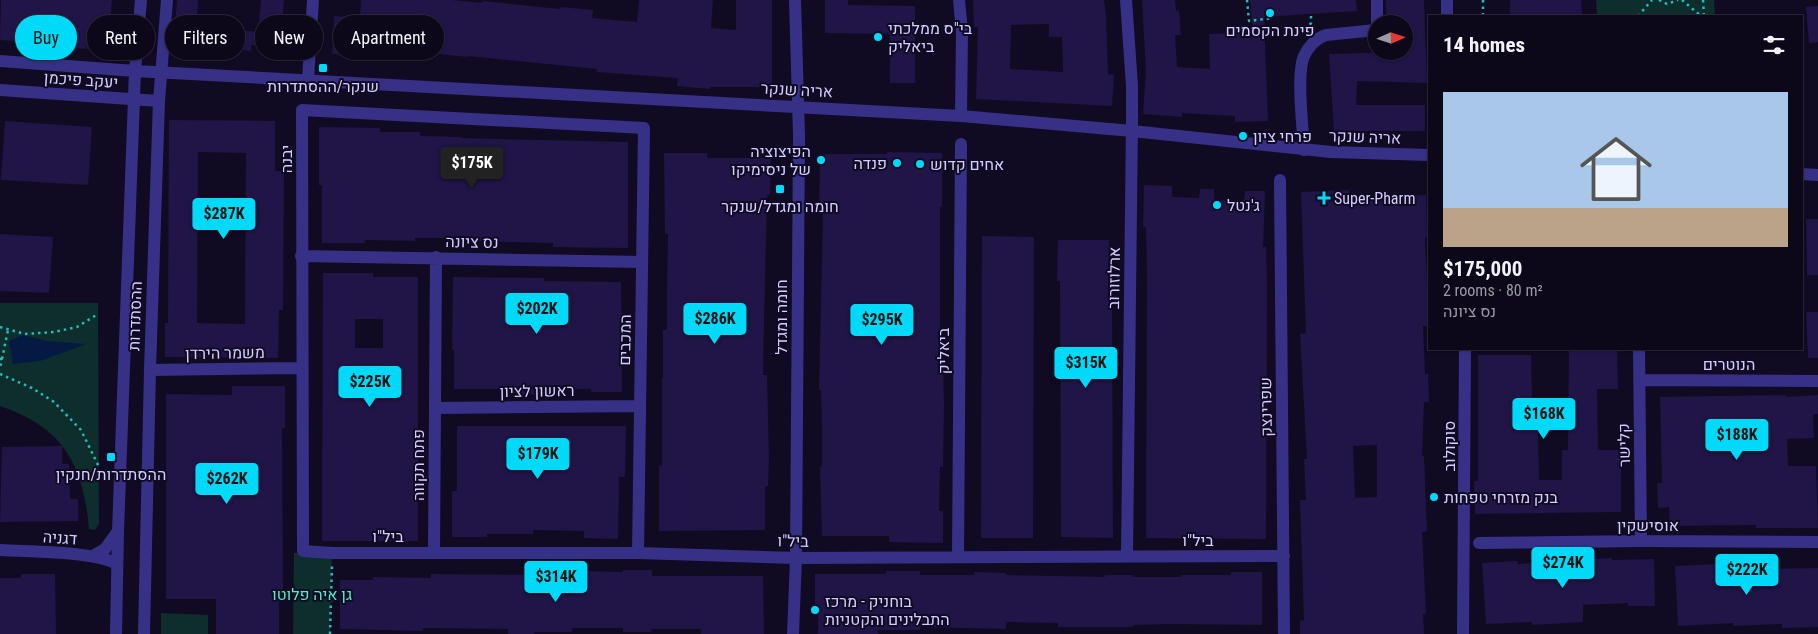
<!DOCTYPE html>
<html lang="en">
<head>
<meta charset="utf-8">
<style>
  body { margin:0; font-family:"Roboto Condensed",Heebo,sans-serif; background:#151123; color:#f1f3f6; height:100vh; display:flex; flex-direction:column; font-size:19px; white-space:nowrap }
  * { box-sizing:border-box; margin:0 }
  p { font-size:16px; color:#9a9aa2 }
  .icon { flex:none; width:28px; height:28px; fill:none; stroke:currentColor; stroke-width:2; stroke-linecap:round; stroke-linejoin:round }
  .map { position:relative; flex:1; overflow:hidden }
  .sheet { position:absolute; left:1428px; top:15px; width:375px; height:335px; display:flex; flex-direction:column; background:#0c081a; border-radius:0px; box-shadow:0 1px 4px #0004,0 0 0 1px #2c2939 }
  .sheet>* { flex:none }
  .banner { position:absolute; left:15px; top:15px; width:475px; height:45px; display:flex; gap:10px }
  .needle { width:32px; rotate:87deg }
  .buttons { position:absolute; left:1368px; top:15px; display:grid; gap:10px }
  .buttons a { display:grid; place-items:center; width:45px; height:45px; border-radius:50%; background:#0c081a; box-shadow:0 1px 4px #0004,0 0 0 1px #2c2939; font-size:25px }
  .price { position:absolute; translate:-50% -42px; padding:0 11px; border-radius:5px; background:#00daf8; color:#111; font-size:16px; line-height:32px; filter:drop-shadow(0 1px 2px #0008) }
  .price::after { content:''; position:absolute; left:50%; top:30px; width:15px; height:11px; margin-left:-8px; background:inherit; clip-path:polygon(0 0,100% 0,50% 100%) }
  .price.active { background:#222; color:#fff }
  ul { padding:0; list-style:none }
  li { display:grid; align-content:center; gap:10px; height:265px; padding:0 15px }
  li+li { border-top:1px solid #2c2939 }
  li span { display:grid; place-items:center; height:155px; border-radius:0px; color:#555 }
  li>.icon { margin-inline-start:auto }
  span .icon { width:90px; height:90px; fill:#fffc; stroke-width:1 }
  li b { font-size:21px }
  h2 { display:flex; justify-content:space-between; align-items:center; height:60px; padding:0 15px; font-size:21px }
  .tag { padding:0 18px; border-radius:22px; background:#0c081a; box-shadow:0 1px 4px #0004,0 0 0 1px #2c2939; font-size:18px; line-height:45px }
  .tag.active { background:#00daf8; color:#111 }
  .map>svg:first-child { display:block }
  .green { fill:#0e2d2d }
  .water { fill:#041a43 }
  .building { fill:#201546; fill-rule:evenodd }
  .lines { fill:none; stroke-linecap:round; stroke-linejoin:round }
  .path { stroke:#22bfb8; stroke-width:2.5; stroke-dasharray:2.5 4; stroke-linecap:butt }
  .minor { stroke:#363187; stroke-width:12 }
  .tertiary { stroke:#363187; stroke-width:12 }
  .poi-dot { fill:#00daf8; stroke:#100b23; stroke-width:2 }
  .labels { text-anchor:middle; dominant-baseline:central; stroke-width:4; stroke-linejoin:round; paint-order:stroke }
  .poi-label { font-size:16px; fill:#d4cdff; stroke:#100b23; text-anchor:start }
  .street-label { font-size:16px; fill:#d4cdff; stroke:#100b23 }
  .park-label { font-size:16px; fill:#4debc7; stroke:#100b23 }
</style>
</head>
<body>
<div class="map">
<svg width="1818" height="634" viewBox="0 0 1818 634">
  <rect width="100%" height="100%" fill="#100b23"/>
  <path class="green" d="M1596,0H1714L1715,16H1597Z
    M0,303H98L99,524L95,530L89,529C83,464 64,428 0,406Z
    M294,553H332L330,634H293Z
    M161,613L208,615V634H161Z"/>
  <path class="water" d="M23,335L46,341L86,344L40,361L13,364L9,341Z"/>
  <path class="building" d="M1,0H112L108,50L72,48V45L0,40Z
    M177,0H198L196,27L258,32L261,0H284L280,48L251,45V51L174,43Z
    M361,0H452L482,3V1L560,9L561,7L593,10L592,18L637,22L639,0H713L711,28L736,30V0H772V87H710V89L677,86L678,78L597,72V69L468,56V57L429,53V56L389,53V58L347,54V55L332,54L334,16L360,18Z
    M825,0H848V5L915,6V83H890V34L825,33Z
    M973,0H1104L1106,15L1108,74L1114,75L1112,106L976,99L978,27H974ZM1049,24V37H1062L1063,72L1010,69L1011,25Z
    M1142,0H1175L1176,11L1179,10L1181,35H1175L1177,67L1210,69L1209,34L1253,33L1250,0H1356L1357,11L1264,17L1268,121L1235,122V116L1182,113V117L1143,114L1146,72Z
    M1386,0H1424L1427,83L1357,81L1356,105H1425V131H1334L1329,54L1404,52V24H1386Z
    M1510,0H1581L1582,16H1510Z
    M1818,6V42L1809,43L1806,7Z
    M169,120L275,121V171H284L283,310H279L278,358L165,357V323H168ZM198,152L246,153L245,324L197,323Z
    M5,121L92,127L88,185L1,180Z
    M319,127L380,128V132H420V136L461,137V138L628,142V248L553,247V243L470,241V238H415V241L365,240V243H322V185H319Z
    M887,152L942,153V207H940V328H942L944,403L943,467H940L939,511H943V543L889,542V536H822L820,467H822V425L821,390H819L823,214H819L820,154H887Z
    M664,153H707V158H771L770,195H767L764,322L763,375H767L769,460L768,486H765V530L659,531V466H662V378H663V330H667V292L668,234H665Z
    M1144,185L1172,186V197L1199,198L1200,189H1214V200L1244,201L1245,191H1265L1263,247H1266L1267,287L1266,539L1146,538L1147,273L1146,227H1143Z
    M1349,190V198L1426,195L1427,237L1425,238L1429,326H1423L1425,374H1428L1429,402H1424L1422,456H1424L1427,531L1422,532L1426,614H1423L1424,634H1300V621L1304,620L1300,500H1306L1304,459H1307L1300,334L1306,333L1301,192ZM1377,445V497L1355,498L1353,446Z
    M1806,219H1818V275H1807Z
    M0,234L53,237L49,293L0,291Z
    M982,236L1034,237L1033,538H981Z
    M1058,240H1109L1108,293H1112L1113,538L1061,537L1060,281H1057Z
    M323,273H373V277H418V541H322ZM355,319H383V348H355Z
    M453,277L544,278V281L621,282L622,392H591V389H544V395L514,394V389H454V350H452Z
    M1806,312H1818V358H1808Z
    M1569,349H1617L1618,389H1597L1598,450H1621V512L1475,514L1474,481H1478V355H1531L1532,402H1541V431H1538L1539,480H1562V450H1568Z
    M232,386H285V428H282L283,602H279V634H216V599H166V394L232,395Z
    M1786,395V397L1818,395V414H1813L1814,438L1787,439L1788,466H1816L1818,528H1756V525L1670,526L1669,507L1658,508L1657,483H1662L1660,397Z
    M457,426H626L625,477H619L618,539L584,538V531L533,530V534H487V537H452V491H457Z
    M62,446V464H69L70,499H78V521L0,522L2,447Z
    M1612,558V560L1654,559L1655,606H1628V603L1583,605V622L1532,625V622L1486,624L1482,563L1517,561L1518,564Z
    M1722,564H1764V569L1818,568V627L1782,628V624L1733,626V623L1678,626L1675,566Z
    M623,570H652V576H763L764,634H701V629H651V632H623V628H572V632H534V634H508V629L423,628V631L340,629V580H373V577L431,578V574L546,575V573H584V571L623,572Z
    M886,571H920V575H974V572L1006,573V575L1105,577V575H1133V577H1181V575H1231V572H1262V625L1170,624L1133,625V627H1058V623L1006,622V629L920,627V630H878V634H818V615H815V574H886Z
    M21,574H55L56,634H0V578H21Z"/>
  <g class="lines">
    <path class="path" d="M1247,0L1249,21L1273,18
      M1483,0V16
      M1659,0L1667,4L1678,0
      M1682,0L1701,16
      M1703,0L1704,16
      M1638,16L1652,0
      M1306,30L1311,23V14
      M0,327L25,334L54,332L77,327L98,314
      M0,359H2L0,369
      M2,359L8,330
      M0,374L32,388L54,402L81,430L99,467
      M330,634L332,566"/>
    <path class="minor" d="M959,0L962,31L961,116
      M1126,0L1132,86V122L1127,556
      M1377,24V0
      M308,80L313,0
      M1304,150C1303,128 1296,74 1304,56C1308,47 1316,38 1326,35L1376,30
      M1280,180L1284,634
      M301,256L642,262
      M1639,349L1641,541
      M150,370L301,368
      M1640,380L1818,381
      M435,408L640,406
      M1479,543L1641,541L1818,542
      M0,550C28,552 96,551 117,564
      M434,552L436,257
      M638,553L644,128L302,110L303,551L332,553H638L796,558L1284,556
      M93,556L105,549L118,531
      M958,557L961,144
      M793,634L796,558L799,135L795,0"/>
    <path class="tertiary" d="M1447,16V0
      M0,61L135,71L961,116L1132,131L1331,152L1429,155
      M0,90L159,101
      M1801,174L1818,175
      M116,634L118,531L135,71L141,0
      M144,634L150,370L159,101L167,0
      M1463,634L1465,349"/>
  </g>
  <g class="poi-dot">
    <circle cx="1270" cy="13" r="5"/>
    <circle cx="878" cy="37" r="5"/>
    <rect x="318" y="63" width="10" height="10" rx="2.5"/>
    <circle cx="1243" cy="136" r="5"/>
    <circle cx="821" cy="160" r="5"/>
    <circle cx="897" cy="163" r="5"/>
    <circle cx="920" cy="164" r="5"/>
    <rect x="775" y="184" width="10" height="10" rx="2.5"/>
    <path d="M1321.5 190.5h5v5h5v5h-5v5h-5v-5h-5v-5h5z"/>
    <circle cx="1217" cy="205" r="5"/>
    <rect x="106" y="452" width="10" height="10" rx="2.5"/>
    <circle cx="1434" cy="497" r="5"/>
    <circle cx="815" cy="610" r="5"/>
  </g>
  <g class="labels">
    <g class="poi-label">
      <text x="888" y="28">בי"ס ממלכתי<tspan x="888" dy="18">ביאליק</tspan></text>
      <text x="1270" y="30" text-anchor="middle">פינת הקסמים</text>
      <text x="323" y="86" text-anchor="middle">שנקר/ההסתדרות</text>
      <text x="1253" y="136">פרחי ציון</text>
      <text x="811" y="151" text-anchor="end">הפיצוציה<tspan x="811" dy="18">של ניסימיקו</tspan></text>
      <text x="887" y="163" text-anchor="end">פנדה</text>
      <text x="930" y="164">אחים קדוש</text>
      <text x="1334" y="198">Super-Pharm</text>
      <text x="1227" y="205">ג'נטל</text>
      <text x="780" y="206" text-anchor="middle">חומה ומגדל/שנקר</text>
      <text x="111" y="474" text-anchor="middle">ההסתדרות/חנקין</text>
      <text x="1444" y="497">בנק מזרחי טפחות</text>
      <text x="825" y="601">בוחניק - מרכז<tspan x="825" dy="18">התבלינים והקטניות</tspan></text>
    </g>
    <g class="street-label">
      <text transform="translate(81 80) rotate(4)">יעקב פיכמן</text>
      <text transform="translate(797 90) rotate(3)">אריה שנקר</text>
      <text transform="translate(1365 137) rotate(2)">אריה שנקר</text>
      <text transform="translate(286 159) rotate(-90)">יבנה</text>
      <text transform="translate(472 242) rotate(1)">נס ציונה</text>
      <text transform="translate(1114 278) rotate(-89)">ארלוזורוב</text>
      <text transform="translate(135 316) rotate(-88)">ההסתדרות</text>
      <text transform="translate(781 317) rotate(-90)">חומה ומגדל</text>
      <text transform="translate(625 340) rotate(-89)">המכבים</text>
      <text transform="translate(943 351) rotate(-90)">ביאליק</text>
      <text transform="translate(225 353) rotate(-1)">משמר הירדן</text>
      <text x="1729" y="364">הנוטרים</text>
      <text transform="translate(537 391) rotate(-1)">ראשון לציון</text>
      <text transform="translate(1266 407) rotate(-91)">שפרינצק</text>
      <text transform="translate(1624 445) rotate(-91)">קלישר</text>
      <text transform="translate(1449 446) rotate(-90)">סוקולוב</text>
      <text transform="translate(418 465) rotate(-90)">פתח תקווה</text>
      <text x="1648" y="525">אוסישקין</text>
      <text x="388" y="536">ביל"ו</text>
      <text transform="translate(60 538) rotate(4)">דגניה</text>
      <text x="1198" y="540">ביל"ו</text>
      <text transform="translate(793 541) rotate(1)">ביל"ו</text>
    </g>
    <g class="park-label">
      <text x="312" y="594">גן איה פלוטו</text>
    </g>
  </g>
</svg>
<div class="buttons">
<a><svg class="needle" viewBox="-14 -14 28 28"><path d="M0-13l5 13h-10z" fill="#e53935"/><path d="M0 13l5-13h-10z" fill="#9a9aa2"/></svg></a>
</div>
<b class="price active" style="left:472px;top:189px">$175K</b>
<b class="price" style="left:224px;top:240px">$287K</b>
<b class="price" style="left:537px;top:335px">$202K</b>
<b class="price" style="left:715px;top:345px">$286K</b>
<b class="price" style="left:882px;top:346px">$295K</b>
<b class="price" style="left:1086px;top:389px">$315K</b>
<b class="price" style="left:370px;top:408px">$225K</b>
<b class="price" style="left:1544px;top:440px">$168K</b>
<b class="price" style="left:1737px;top:461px">$188K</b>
<b class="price" style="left:538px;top:480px">$179K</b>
<b class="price" style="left:227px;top:505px">$262K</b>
<b class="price" style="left:1563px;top:589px">$274K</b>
<b class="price" style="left:1747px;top:596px">$222K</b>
<b class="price" style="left:556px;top:603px">$314K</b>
<div class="banner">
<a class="tag active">Buy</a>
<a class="tag">Rent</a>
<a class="tag">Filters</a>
<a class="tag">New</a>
<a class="tag">Apartment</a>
</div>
<section class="sheet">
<h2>14 homes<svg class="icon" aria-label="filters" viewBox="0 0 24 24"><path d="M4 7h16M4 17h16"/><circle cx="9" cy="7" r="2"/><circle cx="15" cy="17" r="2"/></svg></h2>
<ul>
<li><span style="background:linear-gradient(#a9c7e8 75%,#b9a48a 0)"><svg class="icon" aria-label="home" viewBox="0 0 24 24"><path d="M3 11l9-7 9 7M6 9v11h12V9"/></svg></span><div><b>$175,000</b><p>2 rooms · 80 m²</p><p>נס ציונה</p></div></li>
</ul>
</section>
</div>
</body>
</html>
